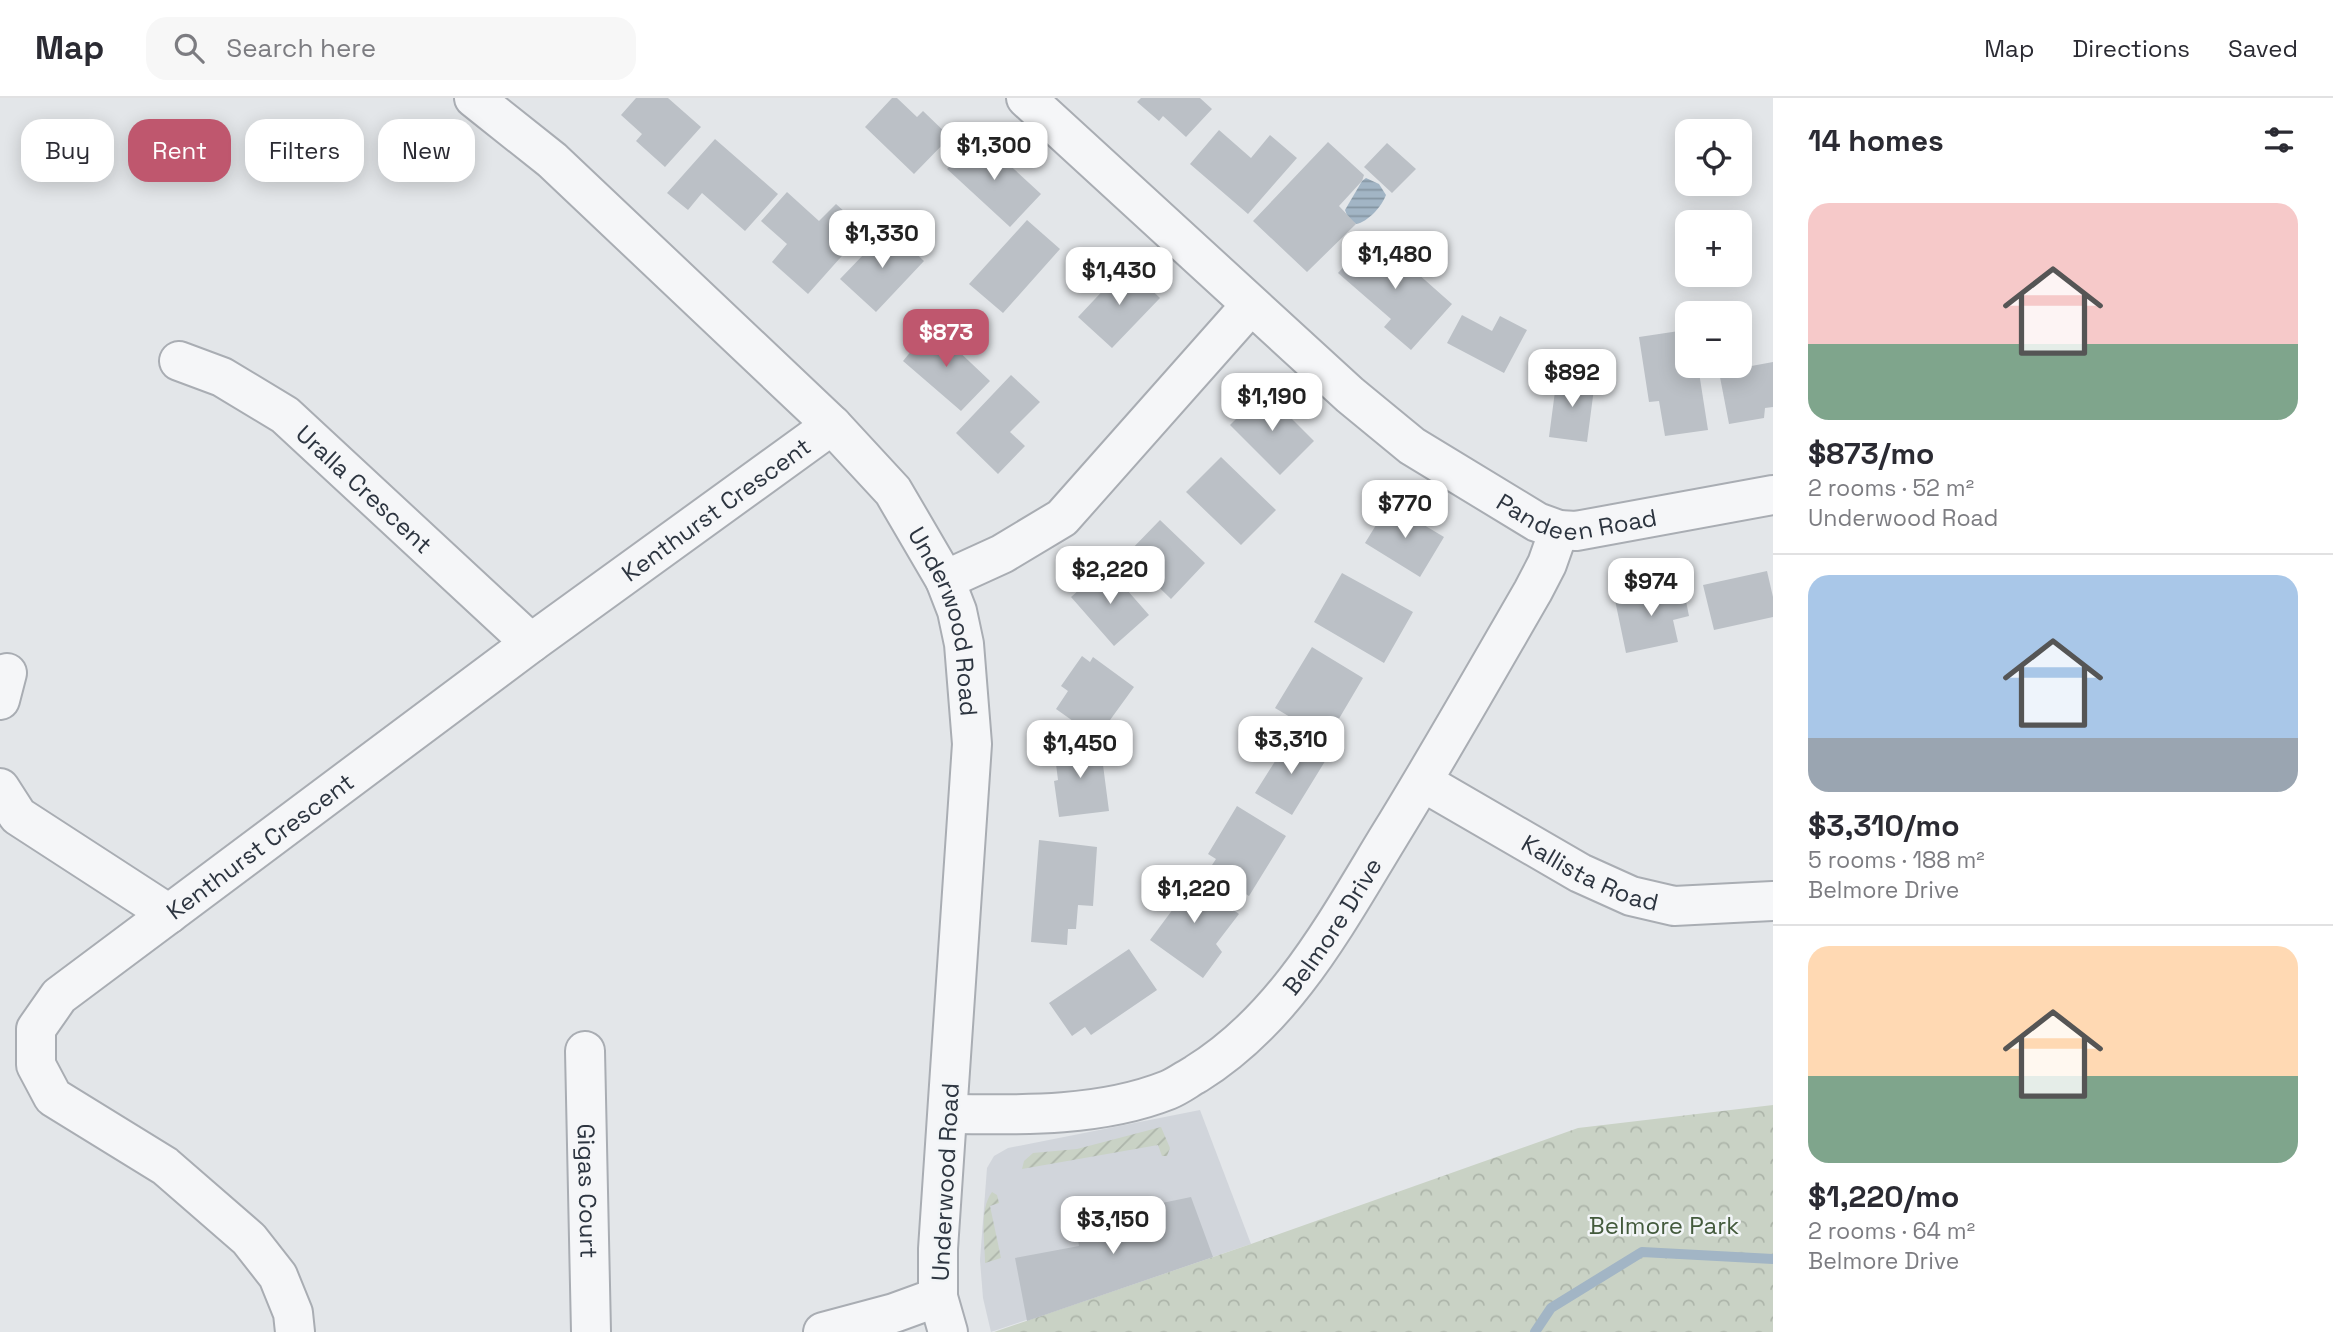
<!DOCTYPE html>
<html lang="en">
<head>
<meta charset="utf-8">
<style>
  body { margin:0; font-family:"Space Grotesk",sans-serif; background:#f7f7f7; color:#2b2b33; height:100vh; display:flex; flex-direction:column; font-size:26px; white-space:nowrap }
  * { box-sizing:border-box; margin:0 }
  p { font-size:23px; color:#7c7c81 }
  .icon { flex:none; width:38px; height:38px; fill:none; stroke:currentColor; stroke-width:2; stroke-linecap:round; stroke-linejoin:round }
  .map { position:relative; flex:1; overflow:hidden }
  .drawer { display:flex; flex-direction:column; background:#fff; width:560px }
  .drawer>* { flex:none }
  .guide { position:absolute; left:21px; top:21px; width:665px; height:63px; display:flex; gap:14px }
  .buttons { position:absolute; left:1675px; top:21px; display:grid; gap:14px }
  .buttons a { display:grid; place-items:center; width:77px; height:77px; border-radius:14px; background:#fff; box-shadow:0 4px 18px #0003; font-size:35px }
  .price { position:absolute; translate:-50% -60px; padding:0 16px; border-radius:14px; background:#fff; color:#222; font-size:23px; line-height:46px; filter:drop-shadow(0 2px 4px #0008) }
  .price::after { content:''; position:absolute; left:50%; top:42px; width:21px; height:16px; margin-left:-10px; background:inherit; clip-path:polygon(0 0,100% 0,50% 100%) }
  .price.active { background:#bf576e; color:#fff }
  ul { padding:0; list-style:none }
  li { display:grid; align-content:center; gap:14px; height:371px; padding:0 35px }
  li+li { border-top:2px solid #e1e1e2 }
  li span { display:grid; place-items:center; height:217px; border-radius:21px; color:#555 }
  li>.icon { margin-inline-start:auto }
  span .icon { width:126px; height:126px; fill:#fffc; stroke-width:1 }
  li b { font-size:30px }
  h2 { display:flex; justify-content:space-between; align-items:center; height:84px; padding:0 35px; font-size:30px }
  .chip { padding:0 24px; border-radius:21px; background:#fff; box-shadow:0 4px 18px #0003; font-size:24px; line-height:63px }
  .chip.active { background:#bf576e; color:#fff }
  header { display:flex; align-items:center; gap:42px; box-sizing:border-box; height:98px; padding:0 35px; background:#fff; border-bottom:2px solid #e1e1e2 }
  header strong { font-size:33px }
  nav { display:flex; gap:38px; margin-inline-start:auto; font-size:24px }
  .search { width:490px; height:63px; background:#f7f7f7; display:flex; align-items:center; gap:18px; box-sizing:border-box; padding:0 24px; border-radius:21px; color:#7c7c81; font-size:26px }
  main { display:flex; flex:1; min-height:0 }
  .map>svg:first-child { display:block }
  .built { fill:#d1d5db }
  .forest { fill:url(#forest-crowns) }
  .garden { fill:url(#garden-furrows) }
  .water { fill:url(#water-rules) }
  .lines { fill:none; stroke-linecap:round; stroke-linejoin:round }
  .stream { stroke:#a2b5c5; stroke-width:10 }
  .building { fill:#bbc0c6 }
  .minor-casing { stroke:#a9adb3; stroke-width:42 }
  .minor { stroke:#f5f6f8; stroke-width:38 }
  .labels { text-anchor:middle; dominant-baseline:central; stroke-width:5; stroke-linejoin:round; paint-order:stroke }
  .street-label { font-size:24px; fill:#2d3540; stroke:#f2f5f7 }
  .park-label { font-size:24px; fill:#435a3c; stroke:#f2f5f7 }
</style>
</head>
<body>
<header>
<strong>Map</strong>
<div class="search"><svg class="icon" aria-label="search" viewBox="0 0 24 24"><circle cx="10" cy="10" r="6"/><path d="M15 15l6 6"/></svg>Search here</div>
<nav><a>Map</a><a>Directions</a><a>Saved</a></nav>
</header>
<main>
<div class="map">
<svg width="1773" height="1234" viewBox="0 0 1773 1234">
  <defs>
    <pattern id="forest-crowns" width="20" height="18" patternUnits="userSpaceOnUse" patternTransform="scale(1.75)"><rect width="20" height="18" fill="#c9d2c5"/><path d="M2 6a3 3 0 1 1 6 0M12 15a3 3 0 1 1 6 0" fill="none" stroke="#adb5aa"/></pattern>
    <pattern id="garden-furrows" width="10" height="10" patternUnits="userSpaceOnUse" patternTransform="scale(1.75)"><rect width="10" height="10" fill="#c9d2c5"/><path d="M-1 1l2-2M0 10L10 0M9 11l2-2" fill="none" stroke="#adb5aa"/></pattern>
    <pattern id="water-rules" width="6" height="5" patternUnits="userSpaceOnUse" patternTransform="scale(1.75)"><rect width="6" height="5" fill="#a2b5c5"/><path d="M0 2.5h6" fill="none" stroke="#8494a1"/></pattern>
  </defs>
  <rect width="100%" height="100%" fill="#e3e6e9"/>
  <path class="built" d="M1200,1012L1251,1146L991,1234L983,1200L980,1162L987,1070L994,1058L1008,1050Z"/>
  <path class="forest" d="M1773,1007V1234H994L1251,1146L1578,1030Z"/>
  <path class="garden" d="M1161,1029L1170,1050L1167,1058H1162L1158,1047L1022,1071L1024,1063L1033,1055L1077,1051Z
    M992,1094L997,1097L999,1105L990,1108L1001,1160L985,1165C985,1144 979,1111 992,1094Z"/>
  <path class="water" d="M1366,80L1379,86L1386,97C1382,108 1368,124 1356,126L1348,120L1345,112L1362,83Z"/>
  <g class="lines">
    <path class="stream" d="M1535,1234L1551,1210L1642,1154L1773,1161"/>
  </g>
  <path class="building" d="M636,0H668L701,29L665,69L636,43L642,36L621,17Z
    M892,0H897L917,19L923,13L950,39L914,76L865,29Z
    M1141,0H1200L1212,11L1186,39L1163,18L1159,23L1137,4Z
    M1219,32L1251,60L1270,37L1297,60L1248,116L1190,66Z
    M978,38L1041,96L1010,129L947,71Z
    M715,41L778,96L745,133L702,95L688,112L667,95Z
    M1328,44L1364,77L1362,83L1339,108L1356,126L1307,174L1253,123Z
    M1387,45L1416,71L1392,95L1364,69Z
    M787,94L819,123L836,106L865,132L808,196L772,164L787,146L761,123Z
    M1027,122L1060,151L1003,215L969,186Z
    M889,130L924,163L876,214L840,181Z
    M1373,136L1452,206L1411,252L1384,229L1391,221L1338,175Z
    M1126,168L1160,200L1112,250L1078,219Z
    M1462,217L1492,233L1500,218L1527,232L1504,275L1447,245Z
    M932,228L990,283L961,313L903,263Z
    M1679,233L1684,265H1687V268H1698L1708,332L1665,338L1659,303L1649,304L1639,239Z
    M1773,264V309L1765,310L1764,320L1729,326L1719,274Z
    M1011,277L1040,304L1010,334L1025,348L998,376L956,335Z
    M1557,278L1595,283L1587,344L1549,339Z
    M1264,293L1314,343L1280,377L1230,327Z
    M1221,359L1276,412L1241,447L1186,394Z
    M1389,406L1444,439L1420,479L1365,445Z
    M1160,422L1205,465L1171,501L1126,457Z
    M1106,468L1149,517L1114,548L1071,499Z
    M1767,473L1773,499V519L1714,532L1703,487Z
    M1342,475L1413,514L1384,565L1314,524Z
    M1683,488L1689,518L1673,522L1678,544L1626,555L1615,502Z
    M1312,549L1363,580L1327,641L1275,610Z
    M1082,558L1090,564L1093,559L1134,589L1097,640L1056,611L1068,593L1061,588Z
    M1291,638L1327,660L1292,717L1255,695Z
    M1100,644L1109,713L1059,719L1054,683L1058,682L1054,650Z
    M1237,708L1286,738L1249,798L1208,773L1216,761L1208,756Z
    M1039,742L1097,749L1093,808L1078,807L1076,831H1068L1067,847L1031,844Z
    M1181,773L1239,816L1216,846L1222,854L1203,880L1150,842L1176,807L1164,797Z
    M1129,851L1157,892L1091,937L1085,929L1072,938L1049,905Z
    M1191,1099L1213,1159L1027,1223L1015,1160L1079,1148L1075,1123Z"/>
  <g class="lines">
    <g class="minor-casing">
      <g id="minor">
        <path id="s1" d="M474,0L552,62L832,327L893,393L945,482L957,513L964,546L972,646L938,1151V1199L948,1234"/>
        <path id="s2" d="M1026,0L1350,297L1412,348L1537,424L1559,432L1576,433L1773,397"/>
        <path id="s3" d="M179,263L222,279L285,317L531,545"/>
        <path d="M945,482L1002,456L1062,420L1250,208"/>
        <path d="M0,602L7,575"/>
        <path id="s4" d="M1423,684L1580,775L1631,798L1674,808L1773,803"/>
        <path d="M0,690L18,718L169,816"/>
        <path id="s5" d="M585,953L591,1234"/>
        <path id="s6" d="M948,1016C1020,1017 1100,1019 1168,992C1178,988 1187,981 1196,976C1285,921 1335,827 1388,740C1438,659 1485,576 1533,493L1547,466L1559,432"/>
        <path id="s7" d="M295,1234L293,1215L278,1178L249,1141L165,1068L53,999L36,967V931L59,898L531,545L832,327"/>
        <path d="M823,1234L894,1215L938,1199"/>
      </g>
    </g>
    <use href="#minor" class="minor"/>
  </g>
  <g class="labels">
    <g class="street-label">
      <text stroke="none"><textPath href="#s3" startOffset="228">Uralla Crescent</textPath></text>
      <text stroke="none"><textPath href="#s2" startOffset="705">Pandeen Road</textPath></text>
      <text stroke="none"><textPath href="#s7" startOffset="1279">Kenthurst Crescent</textPath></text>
      <text stroke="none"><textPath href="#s1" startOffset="718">Underwood Road</textPath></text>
      <text stroke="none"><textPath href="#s7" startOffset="712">Kenthurst Crescent</textPath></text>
      <text stroke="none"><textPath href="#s4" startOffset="191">Kallista Road</textPath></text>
      <text stroke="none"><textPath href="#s6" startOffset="458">Belmore Drive</textPath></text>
      <text transform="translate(945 1084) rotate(-87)">Underwood Road</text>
      <text stroke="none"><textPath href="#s5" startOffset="140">Gigas Court</textPath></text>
    </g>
    <g class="park-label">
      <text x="1664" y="1127">Belmore Park</text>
    </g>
  </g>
</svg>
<div class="buttons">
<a><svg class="icon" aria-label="locate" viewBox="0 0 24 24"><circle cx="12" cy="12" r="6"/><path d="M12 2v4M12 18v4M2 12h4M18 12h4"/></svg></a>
<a>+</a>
<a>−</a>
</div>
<b class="price" style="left:994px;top:84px">$1,300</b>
<b class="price" style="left:882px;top:172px">$1,330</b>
<b class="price" style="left:1395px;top:193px">$1,480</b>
<b class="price" style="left:1119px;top:209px">$1,430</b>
<b class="price active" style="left:946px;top:271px">$873</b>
<b class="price" style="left:1572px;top:311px">$892</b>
<b class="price" style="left:1272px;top:335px">$1,190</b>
<b class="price" style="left:1405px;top:442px">$770</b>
<b class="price" style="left:1110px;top:508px">$2,220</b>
<b class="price" style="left:1651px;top:520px">$974</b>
<b class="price" style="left:1291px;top:678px">$3,310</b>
<b class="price" style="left:1080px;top:682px">$1,450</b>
<b class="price" style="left:1194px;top:827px">$1,220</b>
<b class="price" style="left:1113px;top:1158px">$3,150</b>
<div class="guide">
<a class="chip">Buy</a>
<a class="chip active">Rent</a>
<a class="chip">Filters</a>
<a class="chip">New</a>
</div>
</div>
<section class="drawer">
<h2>14 homes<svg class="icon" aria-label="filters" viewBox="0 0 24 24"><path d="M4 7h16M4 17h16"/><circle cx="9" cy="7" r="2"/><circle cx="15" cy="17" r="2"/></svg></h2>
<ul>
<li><span style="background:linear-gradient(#f6c9c9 65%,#7fa58c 0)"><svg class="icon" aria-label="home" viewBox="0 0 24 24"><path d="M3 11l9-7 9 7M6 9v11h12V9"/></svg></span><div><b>$873/mo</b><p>2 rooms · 52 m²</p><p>Underwood Road</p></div></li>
<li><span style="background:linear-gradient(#a9c7e8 75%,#9aa5b1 0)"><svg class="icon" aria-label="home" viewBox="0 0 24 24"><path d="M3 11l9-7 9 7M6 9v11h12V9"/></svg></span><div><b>$3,310/mo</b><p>5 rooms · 188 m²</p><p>Belmore Drive</p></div></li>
<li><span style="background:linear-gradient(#ffd9b3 60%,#7fa58c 0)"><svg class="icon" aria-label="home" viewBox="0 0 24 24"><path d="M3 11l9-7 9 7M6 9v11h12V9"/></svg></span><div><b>$1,220/mo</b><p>2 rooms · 64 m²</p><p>Belmore Drive</p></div></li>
</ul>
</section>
</main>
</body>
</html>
